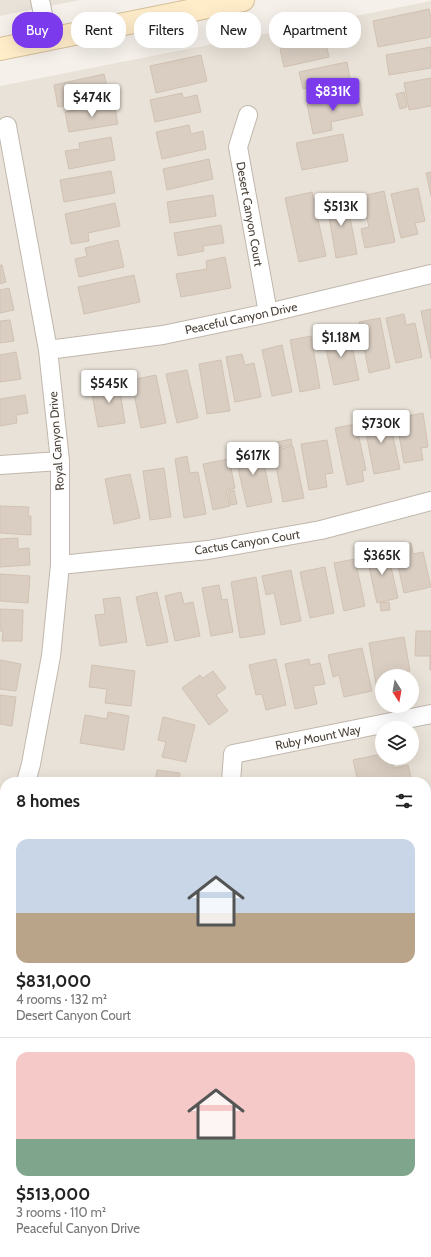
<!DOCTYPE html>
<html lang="en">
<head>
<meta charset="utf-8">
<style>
  body { margin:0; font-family:Cabin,sans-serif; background:#f2f2f2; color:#222; height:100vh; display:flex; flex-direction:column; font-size:15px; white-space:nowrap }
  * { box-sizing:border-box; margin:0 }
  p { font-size:13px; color:#767676 }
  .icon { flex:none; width:22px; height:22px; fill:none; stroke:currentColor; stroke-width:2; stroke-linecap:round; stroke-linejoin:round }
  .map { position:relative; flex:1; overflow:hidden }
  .details { position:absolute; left:0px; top:777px; width:431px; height:480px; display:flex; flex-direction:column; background:#fff; border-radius:16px 16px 0 0; box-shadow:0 4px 16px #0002 }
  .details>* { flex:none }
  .guide { position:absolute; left:12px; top:12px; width:407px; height:36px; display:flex; gap:8px }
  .needle { width:26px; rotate:169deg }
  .controls { position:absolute; left:375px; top:669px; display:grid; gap:8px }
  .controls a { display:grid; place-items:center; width:44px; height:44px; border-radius:50%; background:#fff; box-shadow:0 4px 16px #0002; font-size:20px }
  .price { position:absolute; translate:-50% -34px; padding:0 9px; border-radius:4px; background:#fff; color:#222; font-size:13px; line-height:26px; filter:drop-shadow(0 1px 2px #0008) }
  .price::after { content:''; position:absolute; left:50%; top:24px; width:12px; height:9px; margin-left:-6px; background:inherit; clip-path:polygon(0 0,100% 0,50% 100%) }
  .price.active { background:#7c3aed; color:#fff }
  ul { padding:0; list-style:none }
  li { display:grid; align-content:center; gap:8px; height:212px; padding:0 16px }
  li+li { border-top:1px solid #e0e0e0 }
  li span { display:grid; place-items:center; height:124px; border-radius:12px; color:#555 }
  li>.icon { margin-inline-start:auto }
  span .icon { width:72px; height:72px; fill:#fffc; stroke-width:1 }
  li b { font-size:17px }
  h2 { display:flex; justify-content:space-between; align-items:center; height:48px; padding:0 16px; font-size:17px }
  .pill { padding:0 14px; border-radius:16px; background:#fff; box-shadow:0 4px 16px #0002; font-size:14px; line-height:36px }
  .pill.active { background:#7c3aed; color:#fff }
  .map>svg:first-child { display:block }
  .residential { fill:#e9e2d8; fill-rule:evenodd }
  .education { fill:#eee4d3 }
  .green { fill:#d5e9b2 }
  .building { fill:#dacec2; stroke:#d1c2b2 }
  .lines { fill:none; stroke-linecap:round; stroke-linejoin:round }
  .street-casing { stroke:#c0b7ac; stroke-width:20 }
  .secondary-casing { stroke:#d5c099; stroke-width:24 }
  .street { stroke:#fff; stroke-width:18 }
  .secondary { stroke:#ffedca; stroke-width:22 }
  .labels { text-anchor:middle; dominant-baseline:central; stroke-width:3; stroke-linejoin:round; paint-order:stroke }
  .street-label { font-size:12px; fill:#494137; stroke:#fff }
</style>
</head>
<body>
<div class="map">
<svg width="431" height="1257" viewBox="0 0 431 1257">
  <rect width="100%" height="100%" fill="#f5f0ea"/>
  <path class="residential" d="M0,0H80L0,16Z
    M431,1V1257H241L236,1252H426V782H5V1004L0,998V86ZM382,676H412V706H382ZM382,728H412V758H382Z"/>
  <path class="education" d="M0,1001L5,1006V1252H229L234,1257H0Z"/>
  <path class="green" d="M0,1001L5,1007V1229L0,1230Z
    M47,1252H228L232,1257H51Z"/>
  <path class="building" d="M429,9L431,18V37L378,47L373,21Z
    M323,31L329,57L284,67L280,49L292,46L290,38Z
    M431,47V68L389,75L386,55Z
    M201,55L207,81L156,93L150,66Z
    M347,62L351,84L323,89L322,85L303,89L299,72Z
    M104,74L109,96L58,107L54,85Z
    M431,78V106L409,110L404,83Z
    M404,92L407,107L400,109L396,94Z
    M182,93L183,98L197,95L201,112L155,122L150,100Z
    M358,94L363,115L331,122L332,130L313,134L307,104Z
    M114,103L118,124L69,132L65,112Z
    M189,125L191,134L203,131L206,149L162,159L156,132Z
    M343,134L348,161L302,170L296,143Z
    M111,137L115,160L69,169L65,151L80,149L79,143Z
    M209,159L213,179L167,190L163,169Z
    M111,171L115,193L64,202L60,180Z
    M431,172V196L426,173Z
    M418,188L425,221L415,223L418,234L401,238L391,194Z
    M384,191L395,242L365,248L361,229L369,227L362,196Z
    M312,192L326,256L299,262L285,198Z
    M213,195L216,216L170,223L167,202Z
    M346,196L357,254L336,258L326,199Z
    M115,203L120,226L88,233L89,241L71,244L65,214Z
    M221,225L224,243L203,246L204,251L178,256L174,233Z
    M118,240L124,267L79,277L75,259L87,256L85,248Z
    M225,257L231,288L181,297L176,274L207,269L206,261Z
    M0,265H2L6,282L0,284Z
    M134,275L140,302L84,314L78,287Z
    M9,288L14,310L0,313V290Z
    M431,309V359L421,311Z
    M404,314L406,325L415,323L422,357L396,363L386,318Z
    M380,318L390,368L369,373L359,322Z
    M10,320L14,341L0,343V321Z
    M349,330L359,380L334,385L323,336Z
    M311,336L320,388L300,392L290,340Z
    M282,345L292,392L272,396L262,350Z
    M16,352L21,379L0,382V355Z
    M242,354L245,365L254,363L261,397L235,402L226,357Z
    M221,360L230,411L207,414L199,364Z
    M187,370L198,418L177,423L166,374Z
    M156,375L166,423L141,428L131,380Z
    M118,378L125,423L98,427L92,394L102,393L100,381Z
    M25,395L28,413L16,415L17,423L0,426V399Z
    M388,413L400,469L374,474L363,418Z
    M423,413L428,447L421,448L423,460L404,463L396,418Z
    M356,424L366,470L362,471L364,481L347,485L335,428Z
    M291,439L292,445L273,449L272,443Z
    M327,440L333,473L325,474L327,487L309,490L301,444Z
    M260,445L272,502L247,507L234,451Z
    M293,446L304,498L283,502L273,451Z
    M187,456L190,473L198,472L206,514L184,518L175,459Z
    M229,459L235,488L226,490L230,506L213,510L203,464Z
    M164,468L171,517L150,520L143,471Z
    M130,474L140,518L114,524L105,479Z
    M234,490L237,504L231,505L228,491Z
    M0,506L29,507L28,516H31V535L0,533Z
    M18,538V549L29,548L30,565L0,567V539Z
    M411,543L413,554L423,552L431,587L404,593L394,547Z
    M387,549L398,598L377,603L366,553Z
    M355,559L365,606L344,611L334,563Z
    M325,567L334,613L310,618L300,572Z
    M291,570L301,621L281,625L274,593L266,595L262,576Z
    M0,574L30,576L28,603L0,601Z
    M256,577L265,634L240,638L231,582Z
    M219,585L222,600L227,599L233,632L211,636L202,588Z
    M157,592L168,642L147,646L136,597Z
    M181,592L184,604L193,602L200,636L175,641L165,596Z
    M120,597L127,642L100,646L95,615L105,614L103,599Z
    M389,602L390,610L381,611L380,603Z
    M0,609L23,610L22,641H2L3,631H0Z
    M416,631H431V670H430V656H415Z
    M404,637L410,671L396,673L397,676H382V689L377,690L369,643Z
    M362,648L372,691L344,697L339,675L333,677L328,655Z
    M276,659L286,705L266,710L262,694L256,695L249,665Z
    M309,659L310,665L320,663L325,684L313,686L317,704L295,709L285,664Z
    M0,660L21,664L16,691L0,689Z
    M92,665L135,671L131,706L105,703L107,689L89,687Z
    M213,671L226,688L216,695L228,711L209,725L182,688L200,675L203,678Z
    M0,695L16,697L12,726L0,724Z
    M108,712L129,716L124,750L80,743L85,715L107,719Z
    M163,717L195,725L186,762L162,757L166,742L158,740Z
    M382,754V758H392L394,768L408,765L412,782H358L353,760Z
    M157,770L180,773L179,780L190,782H155Z
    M0,917L5,922V927L0,932Z
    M0,940L4,945L5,944V981L0,976Z
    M431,1109V1150L426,1153V1112Z"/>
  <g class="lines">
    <g class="street-casing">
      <path id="street" d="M40,0L48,39
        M248,115L238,147L268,313
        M7,126L48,350L60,461V565L51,656L31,764L26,782
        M48,350L163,335L268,313L431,274
        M0,465L60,461
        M60,565L208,550L321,530L431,501
        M231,782L233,754L431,714
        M426,837L431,817
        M5,851L1,863L5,868
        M426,994L431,1004
        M426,1060L431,1057"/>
    </g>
    <g class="secondary-casing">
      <path id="secondary" d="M0,49L243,0
        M426,1217L431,1214
        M370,1257L376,1252"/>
    </g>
    <use href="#street" class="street"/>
    <use href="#secondary" class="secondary"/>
  </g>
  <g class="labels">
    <g class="street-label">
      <text transform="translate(250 214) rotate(80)">Desert Canyon Court</text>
      <text transform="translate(241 318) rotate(-12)">Peaceful Canyon Drive</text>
      <text transform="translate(56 441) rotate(-94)">Royal Canyon Drive</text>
      <text transform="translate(247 542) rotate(-9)">Cactus Canyon Court</text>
      <text transform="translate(318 737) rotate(-11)">Ruby Mount Way</text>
    </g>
  </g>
</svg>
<div class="controls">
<a><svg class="needle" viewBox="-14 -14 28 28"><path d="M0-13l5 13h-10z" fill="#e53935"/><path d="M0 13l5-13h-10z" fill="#767676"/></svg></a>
<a><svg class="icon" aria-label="layers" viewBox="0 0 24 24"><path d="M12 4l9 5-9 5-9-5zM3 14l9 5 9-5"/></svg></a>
</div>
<b class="price active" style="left:333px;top:112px">$831K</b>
<b class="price" style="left:92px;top:118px">$474K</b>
<b class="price" style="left:341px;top:227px">$513K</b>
<b class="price" style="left:341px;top:358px">$1.18M</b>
<b class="price" style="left:109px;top:404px">$545K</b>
<b class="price" style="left:381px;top:444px">$730K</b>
<b class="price" style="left:253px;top:476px">$617K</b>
<b class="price" style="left:382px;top:576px">$365K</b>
<div class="guide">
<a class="pill active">Buy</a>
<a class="pill">Rent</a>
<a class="pill">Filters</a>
<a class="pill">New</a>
<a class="pill">Apartment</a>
</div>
<section class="details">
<h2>8 homes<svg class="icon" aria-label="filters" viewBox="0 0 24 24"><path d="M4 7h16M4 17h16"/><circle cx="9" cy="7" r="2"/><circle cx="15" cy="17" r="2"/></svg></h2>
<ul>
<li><span style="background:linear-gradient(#c9d6e8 60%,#b9a48a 0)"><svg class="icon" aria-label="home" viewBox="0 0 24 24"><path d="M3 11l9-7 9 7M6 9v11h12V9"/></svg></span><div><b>$831,000</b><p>4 rooms · 132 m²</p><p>Desert Canyon Court</p></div></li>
<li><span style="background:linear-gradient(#f6c9c9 70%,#7fa58c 0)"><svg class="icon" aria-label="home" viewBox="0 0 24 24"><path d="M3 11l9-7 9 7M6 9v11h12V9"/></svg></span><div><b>$513,000</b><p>3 rooms · 110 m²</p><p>Peaceful Canyon Drive</p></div></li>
</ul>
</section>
</div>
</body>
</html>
